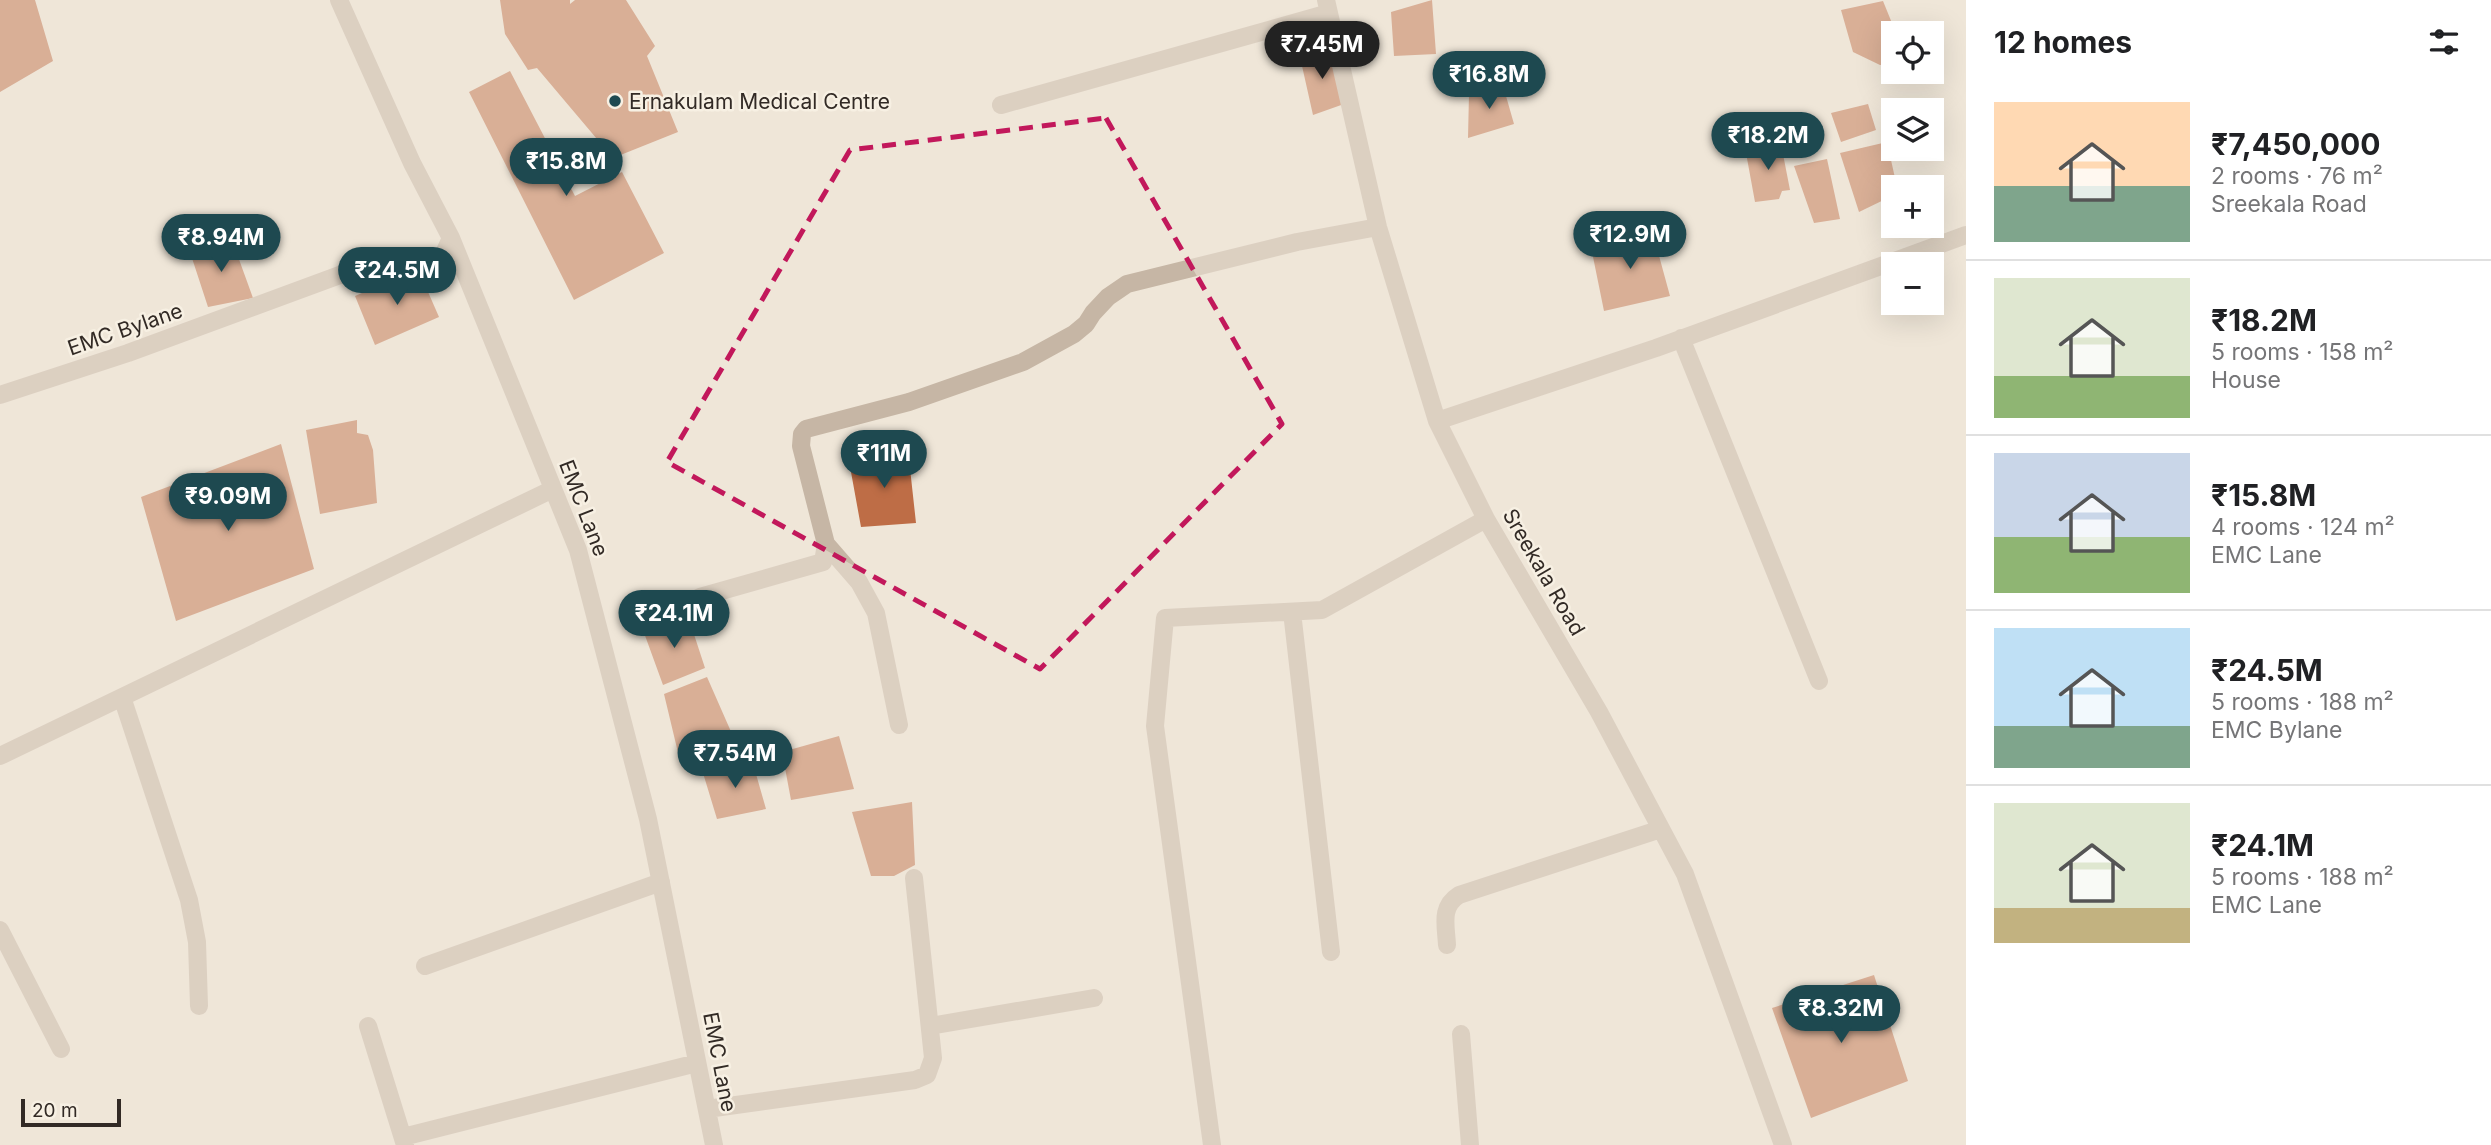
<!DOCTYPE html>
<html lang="en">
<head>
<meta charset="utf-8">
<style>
  body { margin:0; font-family:Inter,sans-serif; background:#f6f6f6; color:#202124; height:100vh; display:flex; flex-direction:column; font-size:26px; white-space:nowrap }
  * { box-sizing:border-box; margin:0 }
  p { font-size:23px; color:#757577 }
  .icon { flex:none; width:38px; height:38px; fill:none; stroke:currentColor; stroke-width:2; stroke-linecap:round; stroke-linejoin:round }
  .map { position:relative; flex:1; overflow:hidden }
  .panel { display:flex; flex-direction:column; background:#fff; width:525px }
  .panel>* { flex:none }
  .tools { position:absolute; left:1881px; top:21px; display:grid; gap:14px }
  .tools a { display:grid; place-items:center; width:63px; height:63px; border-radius:0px; background:#fff; box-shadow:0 7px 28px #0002; font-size:35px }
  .scale { position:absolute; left:21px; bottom:18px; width:100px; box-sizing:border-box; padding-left:7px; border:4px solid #322a25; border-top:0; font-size:19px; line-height:24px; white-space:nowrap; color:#322a25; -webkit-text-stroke:5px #f7f0e3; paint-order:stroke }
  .price { position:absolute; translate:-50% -60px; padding:0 16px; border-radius:24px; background:#1e4950; color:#fff; font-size:23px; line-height:46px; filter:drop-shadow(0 2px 4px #0008) }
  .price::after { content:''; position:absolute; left:50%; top:42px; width:21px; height:16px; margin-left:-10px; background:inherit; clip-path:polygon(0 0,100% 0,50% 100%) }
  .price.active { background:#222; color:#fff }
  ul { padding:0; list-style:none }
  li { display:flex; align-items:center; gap:21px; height:175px; padding:0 28px }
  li+li { border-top:2px solid #e0e0e0 }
  li span { display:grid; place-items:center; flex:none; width:196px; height:140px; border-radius:0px; color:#555 }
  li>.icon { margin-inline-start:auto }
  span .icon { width:84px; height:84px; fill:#fffc; stroke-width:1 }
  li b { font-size:30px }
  h2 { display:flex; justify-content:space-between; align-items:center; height:84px; padding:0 28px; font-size:30px }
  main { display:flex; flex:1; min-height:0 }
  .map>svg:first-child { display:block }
  .building { fill:#be6d46 }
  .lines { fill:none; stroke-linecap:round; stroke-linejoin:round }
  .path { stroke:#b1a18f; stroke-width:4.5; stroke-dasharray:3.5 3.5; stroke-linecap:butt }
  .minor { stroke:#c6b6a5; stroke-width:18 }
  .marked { fill:none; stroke:#c2185b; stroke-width:5; stroke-dasharray:14 9; stroke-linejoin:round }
  .poi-dot { fill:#1e4950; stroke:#f7f0e3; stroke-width:2.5 }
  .labels { text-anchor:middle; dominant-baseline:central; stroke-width:5; stroke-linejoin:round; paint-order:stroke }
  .poi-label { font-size:21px; fill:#322a25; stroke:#f7f0e3; text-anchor:start }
  .street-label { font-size:21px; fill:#322a25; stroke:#f7f0e3 }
</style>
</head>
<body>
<main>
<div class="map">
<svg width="1966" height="1145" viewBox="0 0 1966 1145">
  <rect width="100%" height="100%" fill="#efe6d8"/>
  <path class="building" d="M0,0H35L53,61L0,92Z
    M500,0H570V4L575,0H626L655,46L647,56L678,132L613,158L537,68L528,70L505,34Z
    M1432,0L1436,54L1394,56L1391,12Z
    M1883,1L1896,33H1894V46L1886,48L1891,64L1880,65L1853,52L1841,10Z
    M1333,48L1344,104L1313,115L1300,57Z
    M510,71L575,196L622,172L664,253L574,300L469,92Z
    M1502,82L1514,124L1468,138L1469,94Z
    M1868,104L1876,130L1841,142L1831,113Z
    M1762,142L1777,143L1782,149L1790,190L1782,191L1779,199L1755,202L1746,153Z
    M1887,142L1897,187H1894V195L1859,212L1840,153Z
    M1827,159L1840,219L1814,223L1794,166Z
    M1652,230L1670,296L1604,311L1591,247Z
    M232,240L253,298L208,307L190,252Z
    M418,269L439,317L375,345L355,296Z
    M357,420V433L368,435L373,450L377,503L320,514L306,430Z
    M281,444L314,569L176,621L141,497Z
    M908,450L916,523L861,527L849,461Z
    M688,616L705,668L663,685L643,630Z
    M707,677L736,743L680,761L664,694Z
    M839,736L854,789L791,800L782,752Z
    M752,760L766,809L717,819L703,773Z
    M912,802L915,865L894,876H871L852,812Z
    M1874,975L1908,1081L1811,1118L1772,1008Z"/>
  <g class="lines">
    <path class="path" d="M620,618L676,603"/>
    <path class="minor" d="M339,0L412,163L451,238L578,550L648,819L714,1145
      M1326,0L1378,227L1437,421L1486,519L1599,712L1685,874L1783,1145
      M1001,105L1329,13
      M1681,338L1819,681
      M0,395L128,353L356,269L376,277L441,260L451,238
      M1437,421L1656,348L1966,235
      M826,544L859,582L876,613L899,725
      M700,597L823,562L826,544L801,446L802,434L806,429L909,402L1023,362L1074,334L1086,324L1093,313L1108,297L1127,284L1297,242L1378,227
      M1292,612L1331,952
      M122,697L189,900L197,942L199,1006
      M0,756L553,489
      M0,930L61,1049
      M1447,945C1446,925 1440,907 1459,895L1661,829
      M425,966L661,882
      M368,1026L405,1145
      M930,1026L1094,998
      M1461,1034L1470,1145
      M707,1109L915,1080L927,1075L933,1058L914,878
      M403,1137L697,1063
      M1212,1145L1155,726L1165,618L1322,610L1486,519"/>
  </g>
  <path d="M0 0H1966V1145H0ZM1106,118L1282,424L1040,669L667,462L850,150Z" fill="#efe6d8" fill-opacity=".55" fill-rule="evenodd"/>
  <path class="marked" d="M1106,118L1282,424L1040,669L667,462L850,150Z"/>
  <circle class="poi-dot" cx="615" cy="101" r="7"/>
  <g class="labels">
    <g class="poi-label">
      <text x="629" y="101">Ernakulam Medical Centre</text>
    </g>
    <g class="street-label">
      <text transform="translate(125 329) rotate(-19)">EMC Bylane</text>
      <text transform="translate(584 508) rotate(69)">EMC Lane</text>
      <text transform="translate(1544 572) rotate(60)">Sreekala Road</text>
      <text transform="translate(720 1062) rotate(79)">EMC Lane</text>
    </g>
  </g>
</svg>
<div class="tools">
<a><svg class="icon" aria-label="locate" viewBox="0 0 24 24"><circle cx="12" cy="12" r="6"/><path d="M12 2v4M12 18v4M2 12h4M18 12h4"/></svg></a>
<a><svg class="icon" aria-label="layers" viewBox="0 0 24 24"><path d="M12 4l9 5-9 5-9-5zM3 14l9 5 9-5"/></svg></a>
<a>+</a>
<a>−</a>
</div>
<div class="scale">20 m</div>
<b class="price active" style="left:1322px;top:81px">₹7.45M</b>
<b class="price" style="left:1489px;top:111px">₹16.8M</b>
<b class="price" style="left:1768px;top:172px">₹18.2M</b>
<b class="price" style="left:566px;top:198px">₹15.8M</b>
<b class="price" style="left:1630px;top:271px">₹12.9M</b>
<b class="price" style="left:221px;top:274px">₹8.94M</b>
<b class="price" style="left:397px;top:307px">₹24.5M</b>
<b class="price" style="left:884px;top:490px">₹11M</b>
<b class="price" style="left:228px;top:533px">₹9.09M</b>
<b class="price" style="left:674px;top:650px">₹24.1M</b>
<b class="price" style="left:735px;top:790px">₹7.54M</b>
<b class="price" style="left:1841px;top:1045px">₹8.32M</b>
</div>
<section class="panel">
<h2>12 homes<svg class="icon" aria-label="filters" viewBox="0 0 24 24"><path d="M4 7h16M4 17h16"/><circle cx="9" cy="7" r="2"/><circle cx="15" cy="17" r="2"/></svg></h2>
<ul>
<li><span style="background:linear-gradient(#ffd9b3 60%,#7fa58c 0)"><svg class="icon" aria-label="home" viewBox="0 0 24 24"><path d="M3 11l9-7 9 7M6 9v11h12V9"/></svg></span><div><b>₹7,450,000</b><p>2 rooms · 76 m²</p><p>Sreekala Road</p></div></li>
<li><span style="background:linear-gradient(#dfe7d0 70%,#8fb573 0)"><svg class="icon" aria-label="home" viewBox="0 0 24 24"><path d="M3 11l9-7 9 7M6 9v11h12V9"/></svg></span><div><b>₹18.2M</b><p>5 rooms · 158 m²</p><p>House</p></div></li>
<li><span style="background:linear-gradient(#c9d6e8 60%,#8fb573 0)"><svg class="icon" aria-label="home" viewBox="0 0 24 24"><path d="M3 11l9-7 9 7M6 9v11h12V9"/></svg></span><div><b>₹15.8M</b><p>4 rooms · 124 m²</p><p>EMC Lane</p></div></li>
<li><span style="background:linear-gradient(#bfe0f5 70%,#7fa58c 0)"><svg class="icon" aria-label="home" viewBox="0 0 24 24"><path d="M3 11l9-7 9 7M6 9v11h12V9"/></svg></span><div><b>₹24.5M</b><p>5 rooms · 188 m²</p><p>EMC Bylane</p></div></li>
<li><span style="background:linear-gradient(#dfe7d0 75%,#c2b280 0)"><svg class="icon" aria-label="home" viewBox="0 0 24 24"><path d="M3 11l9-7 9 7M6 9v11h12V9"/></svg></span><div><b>₹24.1M</b><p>5 rooms · 188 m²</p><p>EMC Lane</p></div></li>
</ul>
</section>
</main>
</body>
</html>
